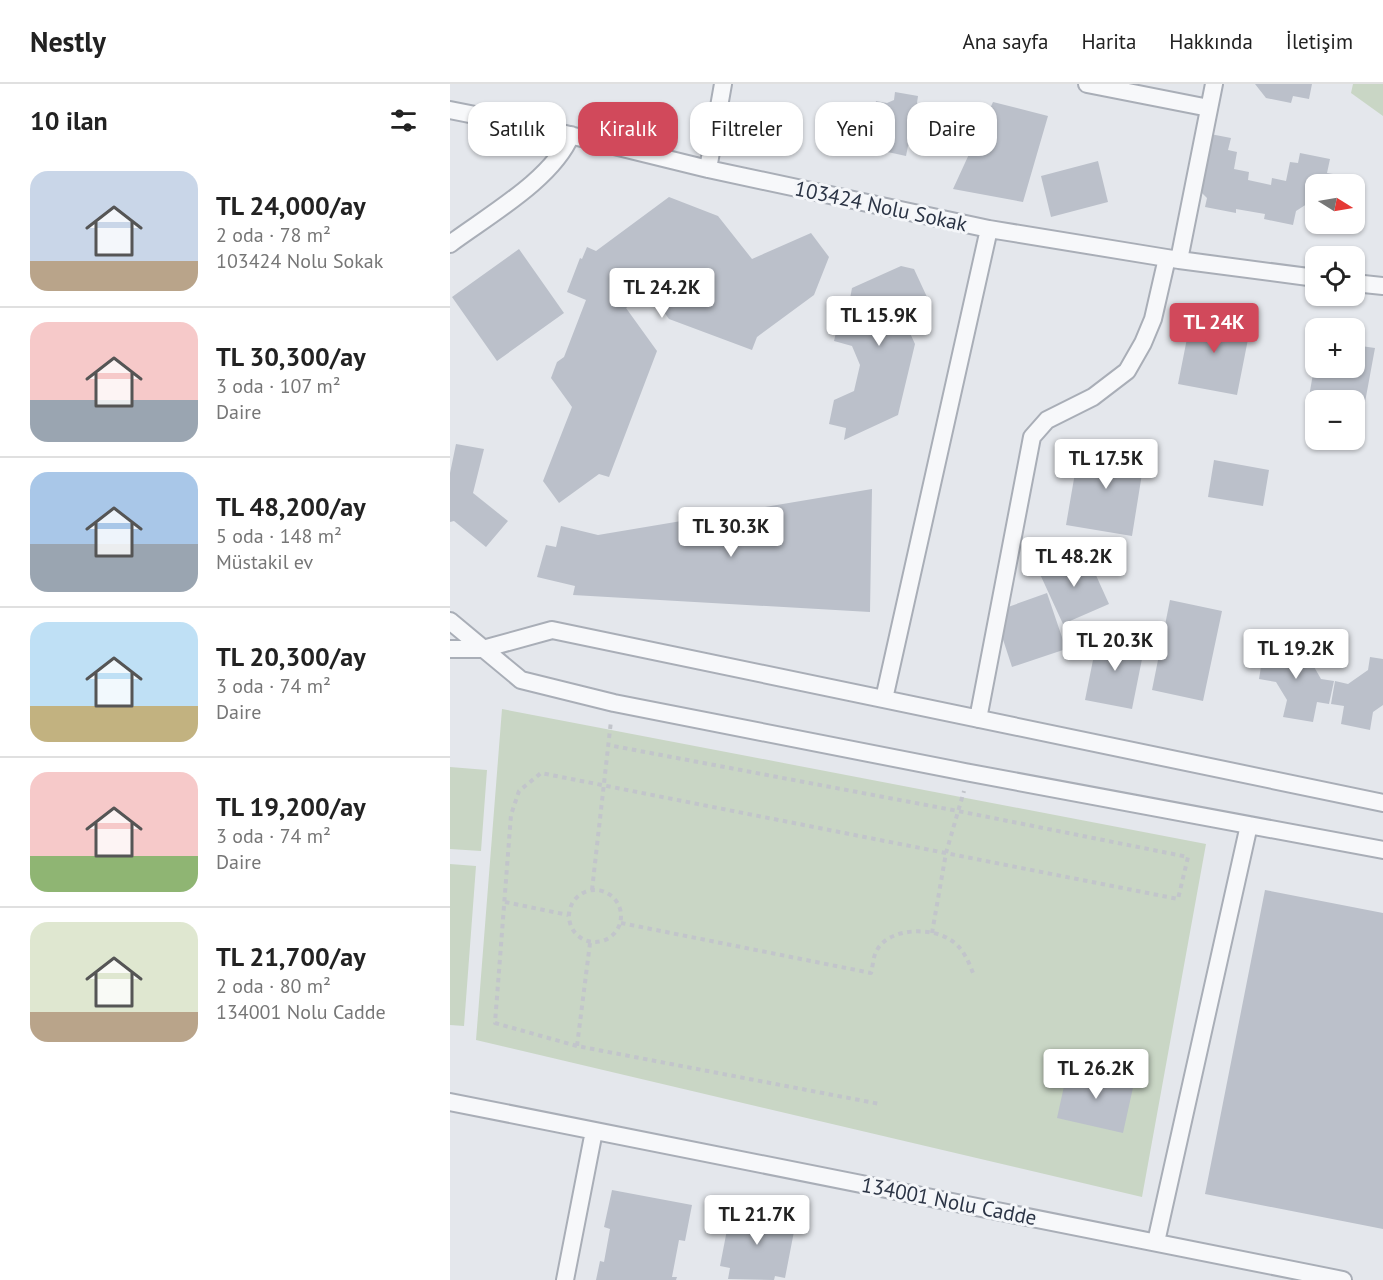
<!DOCTYPE html>
<html lang="tr">
<head>
<meta charset="utf-8">
<style>
  body { margin:0; font-family:"PT Sans",sans-serif; background:#f6f6f6; color:#222; height:100vh; display:flex; flex-direction:column; font-size:22px; white-space:nowrap }
  * { box-sizing:border-box; margin:0 }
  p { font-size:20px; color:#767676 }
  .icon { flex:none; width:33px; height:33px; fill:none; stroke:currentColor; stroke-width:2; stroke-linecap:round; stroke-linejoin:round }
  .map { position:relative; flex:1; overflow:hidden }
  .side { display:flex; flex-direction:column; background:#fff; width:450px }
  .side>* { flex:none }
  .top-card { position:absolute; left:18px; top:18px; width:570px; height:54px; display:flex; gap:12px }
  .needle { width:39px; rotate:101deg }
  .tools { position:absolute; left:855px; top:90px; display:grid; gap:12px }
  .tools a { display:grid; place-items:center; width:60px; height:60px; border-radius:12px; background:#fff; box-shadow:0 2px 4px #0004; font-size:30px }
  .price { position:absolute; translate:-50% -51px; padding:0 14px; border-radius:6px; background:#fff; color:#222; font-size:20px; line-height:39px; filter:drop-shadow(0 2px 3px #0008) }
  .price::after { content:''; position:absolute; left:50%; top:36px; width:18px; height:14px; margin-left:-9px; background:inherit; clip-path:polygon(0 0,100% 0,50% 100%) }
  .price.current { background:#d1495b; color:#fff }
  ul { padding:0; list-style:none }
  li { display:flex; align-items:center; gap:18px; height:150px; padding:0 30px }
  li+li { border-top:2px solid #e0e0e0 }
  li span { display:grid; place-items:center; flex:none; width:168px; height:120px; border-radius:18px; color:#555 }
  li>.icon { margin-inline-start:auto }
  span .icon { width:72px; height:72px; fill:#fffc; stroke-width:1 }
  li b { font-size:26px }
  h2 { display:flex; justify-content:space-between; align-items:center; height:72px; padding:0 30px; font-size:26px }
  .chip { padding:0 21px; border-radius:18px; background:#fff; box-shadow:0 2px 4px #0004; font-size:21px; line-height:54px }
  .chip.current { background:#d1495b; color:#fff }
  header { display:flex; align-items:center; gap:36px; box-sizing:border-box; height:84px; padding:0 30px; background:#fff; border-bottom:2px solid #e0e0e0 }
  header strong { font-size:28px }
  nav { display:flex; gap:33px; margin-inline-start:auto; font-size:21px }
  main { display:flex; flex:1; min-height:0 }
  .map>svg:first-child { display:block }
  .green { fill:#c9d6c5 }
  .building { fill:#bbc0ca }
  .lines { fill:none; stroke-linecap:round; stroke-linejoin:round }
  .minor-casing { stroke:#a9aeb7; stroke-width:20 }
  .path { stroke:#c2c5cb; stroke-width:4; stroke-dasharray:4.5 4.5; stroke-linecap:butt }
  .minor { stroke:#f7f8fa; stroke-width:16 }
  .labels { text-anchor:middle; dominant-baseline:central; stroke-width:6; stroke-linejoin:round; paint-order:stroke }
  .street-label { font-size:21px; fill:#2b3445; stroke:#f4f6f9 }
</style>
</head>
<body>
<header>
<strong>Nestly</strong>
<nav><a>Ana sayfa</a><a>Harita</a><a>Hakkında</a><a>İletişim</a></nav>
</header>
<main>
<section class="side">
<h2>10 ilan<svg class="icon" aria-label="filters" viewBox="0 0 24 24"><path d="M4 7h16M4 17h16"/><circle cx="9" cy="7" r="2"/><circle cx="15" cy="17" r="2"/></svg></h2>
<ul>
<li><span style="background:linear-gradient(#c9d6e8 75%,#b9a48a 0)"><svg class="icon" aria-label="home" viewBox="0 0 24 24"><path d="M3 11l9-7 9 7M6 9v11h12V9"/></svg></span><div><b>TL 24,000/ay</b><p>2 oda · 78 m²</p><p>103424 Nolu Sokak</p></div></li>
<li><span style="background:linear-gradient(#f6c9c9 65%,#9aa5b1 0)"><svg class="icon" aria-label="home" viewBox="0 0 24 24"><path d="M3 11l9-7 9 7M6 9v11h12V9"/></svg></span><div><b>TL 30,300/ay</b><p>3 oda · 107 m²</p><p>Daire</p></div></li>
<li><span style="background:linear-gradient(#a9c7e8 60%,#9aa5b1 0)"><svg class="icon" aria-label="home" viewBox="0 0 24 24"><path d="M3 11l9-7 9 7M6 9v11h12V9"/></svg></span><div><b>TL 48,200/ay</b><p>5 oda · 148 m²</p><p>Müstakil ev</p></div></li>
<li><span style="background:linear-gradient(#bfe0f5 70%,#c2b280 0)"><svg class="icon" aria-label="home" viewBox="0 0 24 24"><path d="M3 11l9-7 9 7M6 9v11h12V9"/></svg></span><div><b>TL 20,300/ay</b><p>3 oda · 74 m²</p><p>Daire</p></div></li>
<li><span style="background:linear-gradient(#f6c9c9 70%,#8fb573 0)"><svg class="icon" aria-label="home" viewBox="0 0 24 24"><path d="M3 11l9-7 9 7M6 9v11h12V9"/></svg></span><div><b>TL 19,200/ay</b><p>3 oda · 74 m²</p><p>Daire</p></div></li>
<li><span style="background:linear-gradient(#dfe7d0 75%,#b9a48a 0)"><svg class="icon" aria-label="home" viewBox="0 0 24 24"><path d="M3 11l9-7 9 7M6 9v11h12V9"/></svg></span><div><b>TL 21,700/ay</b><p>2 oda · 80 m²</p><p>134001 Nolu Cadde</p></div></li>
</ul>
</section>
<div class="map">
<svg width="933" height="1196" viewBox="0 0 933 1196">
  <rect width="100%" height="100%" fill="#e4e7ec"/>
  <path class="green" d="M903,0H933V32L901,9Z
    M52,625L756,760L692,1113L26,956Z
    M0,683L37,686L31,767L0,765Z
    M0,780L26,782L14,942L0,941Z"/>
  <path class="building" d="M805,0H862L859,15L843,12L841,19L816,14Z
    M445,8L468,12L467,19L472,28L485,31L479,60L465,57L458,62L456,72L433,67L434,58L430,52L419,49L426,17L437,19L444,16Z
    M543,18L598,32L573,118L503,105Z
    M750,48L781,54L778,66L787,68L784,85L799,88L798,96L821,101L822,94L836,97L840,78L848,79L850,69L880,75L877,89L883,90L881,100H866V119L860,118L846,127L843,141L814,135L815,130L786,125V129L755,123L757,114L744,101L747,87L738,85L743,61L748,62Z
    M648,77L658,118L601,133L591,92Z
    M219,113L268,132L302,175L361,149L379,173L364,211L307,253L302,266L219,235L206,217L193,212L176,224L207,267L159,393L149,390L109,419L93,397L122,323L101,294L107,278L114,273L136,216L117,208L130,174L132,175L137,163L146,167Z
    M69,165L114,229L47,277L2,213Z
    M451,182L464,185L477,213L472,233L461,238L459,247L465,260L448,331L394,356L396,344L379,340L384,316L404,307L410,281L402,262L384,257L392,223L399,220L402,204Z
    M742,229L801,240L787,311L728,300Z
    M904,261L925,264L911,340L904,339V316H866V332L856,330L864,284H904Z
    M6,360L34,365L23,409L58,437L36,463L4,437L0,438V389Z
    M630,360L695,371L682,452L616,441Z
    M764,376L819,386L813,422L758,413Z
    M422,405L420,528L123,511L125,502L87,493L96,461L106,463L111,442L148,451Z
    M635,467L659,520L613,540L589,488Z
    M597,509L616,565L562,583L544,528Z
    M720,516L772,527L753,617L702,606Z
    M648,551L695,560L682,625L635,616Z
    M838,555L861,560L859,574L871,595L884,597L879,620L867,618L863,638L833,633L837,616L826,598L809,595L814,564L836,568Z
    M920,573L933,575V621L923,628L920,646L891,640L894,622L881,620L885,597L898,600L918,586Z
    M815,806L933,829V1145L755,1110Z
    M618,984L684,999L673,1049L607,1034Z
    M162,1106L242,1121L235,1157L229,1156L222,1193H227L226,1196H146L150,1177L154,1178L160,1145L154,1143Z
    M281,1125L346,1137L335,1194L325,1192L324,1196L278,1195L280,1184L270,1182Z"/>
  <g class="lines">
    <g class="minor-casing">
      <path id="minor" d="M637,0L759,24
        M0,26L95,45L258,85L539,145L729,176L866,194
        M258,85L273,0
        M0,160C39,131 103,95 121,51
        M729,176L764,0
        M904,199L933,202
        M0,537L71,596L164,619L515,688L933,766
        M0,565H33L102,546L933,719
        M434,615L539,145
        M528,635L582,353L597,336L643,313L677,287L693,259L703,235L717,174
        M0,1018L893,1196
        M706,1158L799,741
        M115,1196L144,1047"/>
    </g>
    <path class="path" d="M119 832a26 26 0 1 1 52 0a26 26 0 1 1-52 0Z
      M142,806L161,637
      M55,818L118,831
      M171,839L421,889C423,882 423,872 427,866C439,844 480,843 499,855C512,862 518,876 523,889
      M482,849L496,769L514,707
      M140,859L127,962L430,1020
      M127,962L45,939L61,731L69,707L91,689L728,815L738,773L508,727L158,661"/>
    <use href="#minor" class="minor"/>
  </g>
  <g class="labels">
    <g class="street-label">
      <text transform="translate(431 122) rotate(12)">103424 Nolu Sokak</text>
      <text transform="translate(499 1117) rotate(11)">134001 Nolu Cadde</text>
    </g>
  </g>
</svg>
<div class="tools">
<a><svg class="needle" viewBox="-14 -14 28 28"><path d="M0-13l5 13h-10z" fill="#e53935"/><path d="M0 13l5-13h-10z" fill="#767676"/></svg></a>
<a><svg class="icon" aria-label="locate" viewBox="0 0 24 24"><circle cx="12" cy="12" r="6"/><path d="M12 2v4M12 18v4M2 12h4M18 12h4"/></svg></a>
<a>+</a>
<a>−</a>
</div>
<b class="price" style="left:212px;top:235px">TL 24.2K</b>
<b class="price" style="left:429px;top:263px">TL 15.9K</b>
<b class="price current" style="left:764px;top:270px">TL 24K</b>
<b class="price" style="left:656px;top:406px">TL 17.5K</b>
<b class="price" style="left:281px;top:474px">TL 30.3K</b>
<b class="price" style="left:624px;top:504px">TL 48.2K</b>
<b class="price" style="left:665px;top:588px">TL 20.3K</b>
<b class="price" style="left:846px;top:596px">TL 19.2K</b>
<b class="price" style="left:646px;top:1016px">TL 26.2K</b>
<b class="price" style="left:307px;top:1162px">TL 21.7K</b>
<div class="top-card">
<a class="chip">Satılık</a>
<a class="chip current">Kiralık</a>
<a class="chip">Filtreler</a>
<a class="chip">Yeni</a>
<a class="chip">Daire</a>
</div>
</div>
</main>
</body>
</html>
